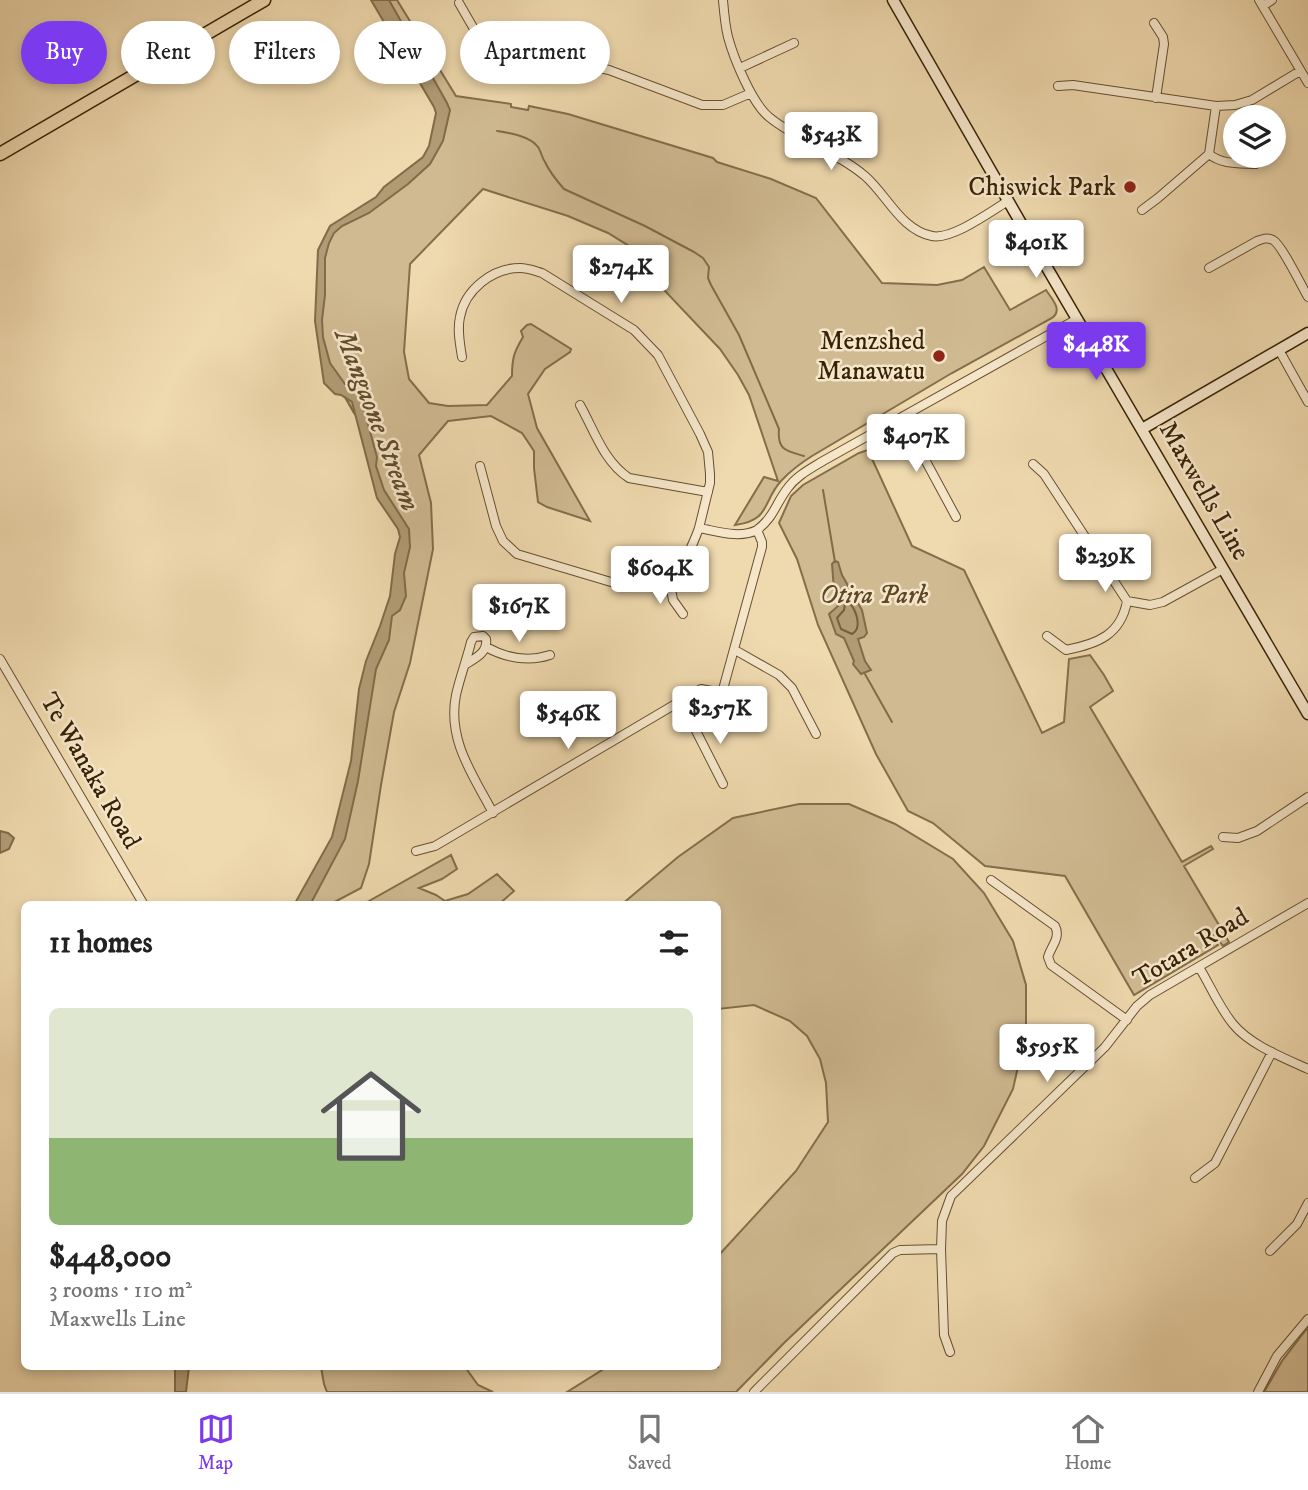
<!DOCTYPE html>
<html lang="en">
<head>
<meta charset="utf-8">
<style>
  body { margin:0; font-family:"IM FELL DW Pica",serif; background:#f6f6f6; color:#222; height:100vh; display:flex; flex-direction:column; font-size:26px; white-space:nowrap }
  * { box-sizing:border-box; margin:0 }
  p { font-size:23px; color:#767676 }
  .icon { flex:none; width:38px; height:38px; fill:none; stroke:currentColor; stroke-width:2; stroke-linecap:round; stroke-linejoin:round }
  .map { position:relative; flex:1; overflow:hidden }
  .side { position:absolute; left:21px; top:901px; width:700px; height:469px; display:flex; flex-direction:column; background:#fff; border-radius:10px; box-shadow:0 4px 10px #0003 }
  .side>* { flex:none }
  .hud { position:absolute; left:21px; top:21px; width:700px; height:63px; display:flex; gap:14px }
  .controls { position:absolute; left:1223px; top:105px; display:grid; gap:14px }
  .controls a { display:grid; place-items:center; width:63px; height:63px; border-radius:50%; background:#fff; box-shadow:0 4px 10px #0003; font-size:35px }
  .price { position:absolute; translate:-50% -60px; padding:0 16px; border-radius:7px; background:#fff; color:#222; font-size:23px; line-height:46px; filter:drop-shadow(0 2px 4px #0008) }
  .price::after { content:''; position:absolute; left:50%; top:42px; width:21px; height:16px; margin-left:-10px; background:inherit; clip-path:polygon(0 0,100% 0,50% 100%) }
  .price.active { background:#7c3aed; color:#fff }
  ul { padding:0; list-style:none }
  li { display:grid; align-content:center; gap:14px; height:371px; padding:0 28px }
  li+li { border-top:2px solid #e0e0e0 }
  li span { display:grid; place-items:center; height:217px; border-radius:10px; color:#555 }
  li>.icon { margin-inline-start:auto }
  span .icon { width:126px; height:126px; fill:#fffc; stroke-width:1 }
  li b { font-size:30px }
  h2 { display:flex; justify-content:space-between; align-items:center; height:84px; padding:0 28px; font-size:30px }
  .tag { padding:0 24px; border-radius:32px; background:#fff; box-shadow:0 4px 10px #0003; font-size:24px; line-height:63px }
  .tag.active { background:#7c3aed; color:#fff }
  .tab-bar { display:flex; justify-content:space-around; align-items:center; height:98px; border-top:2px solid #e0e0e0; background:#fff; font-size:19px; color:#767676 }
  .tab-bar a { display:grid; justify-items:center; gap:4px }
  .tab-bar .active { color:#7c3aed }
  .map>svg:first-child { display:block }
  .green { fill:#d0ba91; stroke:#846e4b; stroke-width:2 }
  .water { fill:#b19b75; stroke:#816b48; stroke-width:2 }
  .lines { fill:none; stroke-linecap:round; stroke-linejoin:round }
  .shore { stroke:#745e3d; stroke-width:2 }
  .stream { stroke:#816b48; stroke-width:2 }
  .street-casing { stroke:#66502f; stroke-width:10 }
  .secondary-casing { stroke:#382205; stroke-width:13 }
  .primary-casing { stroke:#382205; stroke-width:15 }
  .street { stroke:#f5e6ca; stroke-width:8 }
  .secondary { stroke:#f5e6ca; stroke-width:10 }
  .primary { stroke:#efd9ae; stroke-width:12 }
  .poi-dot { fill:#8f2418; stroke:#f5e6ca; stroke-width:2.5 }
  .labels { text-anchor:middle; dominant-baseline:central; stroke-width:5; stroke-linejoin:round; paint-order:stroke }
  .poi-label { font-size:26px; fill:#382205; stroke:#f5e6ca; text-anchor:end }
  .street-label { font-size:26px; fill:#382205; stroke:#f5e6ca }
  .park-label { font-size:26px; font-style:italic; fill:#5e4828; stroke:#f5e6ca }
  .water-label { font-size:28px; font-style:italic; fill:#624c2c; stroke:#f5e6ca }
</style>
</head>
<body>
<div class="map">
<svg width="1308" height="1392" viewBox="0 0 1308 1392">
  <rect width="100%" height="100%" fill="#efd9ae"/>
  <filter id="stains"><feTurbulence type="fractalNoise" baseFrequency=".00286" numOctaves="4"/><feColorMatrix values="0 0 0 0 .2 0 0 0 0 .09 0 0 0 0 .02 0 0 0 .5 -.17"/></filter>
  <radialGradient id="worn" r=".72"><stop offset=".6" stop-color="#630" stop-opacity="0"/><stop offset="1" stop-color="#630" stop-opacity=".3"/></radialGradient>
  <path class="green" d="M379,0H397L456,96L511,104V107L528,110L529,106L568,114L713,158L717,162L771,179L816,198L882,283L937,285L962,280L984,267L1010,310L1046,290C1052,299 1063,310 1052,318L952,373L812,456C801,463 790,471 781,481C762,502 771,520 735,525L764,477L778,481L749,395L738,375L720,349L664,290L651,270L655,262L608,233L568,216L483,189L410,264L404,352L409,379L429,403L448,406L487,405L512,376C512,358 514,352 523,337L521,331L527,325L531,324L571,349L570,352L545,369L528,394L537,428L590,521L547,507L538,502L534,468V451L522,433L491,416L448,421L419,455L431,503L433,549L410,663L394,712L381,785L369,864L361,888L329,905H299L338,827L391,603L402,534L380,495L359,421L334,378L320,335L319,293L329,231L380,196L422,165L432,146L441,111Z
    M868,450L912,546L964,570L1042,733L1064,722L1069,659L1090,655L1104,675L1113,691L1090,707L1182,862L1211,846L1213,849L1184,866L1229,942L1223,946L1214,935L1210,938L1218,945L1134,995L1065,876L985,866L933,823L908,811L876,754L818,625L797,559L779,523L791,496L803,485L859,453Z
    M799,804H849L895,824L953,859L984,893L1013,941L1026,985V1031L1013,1089L984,1146L962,1174L784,1343L736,1392H567L607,1367H718V1256L796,1171L828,1122L826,1083L820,1059L807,1036L790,1021L754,1005L718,1009V905H621L678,857L733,818Z
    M451,855L457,869L442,879L419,888L436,895L445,901L468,894L497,874L514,891L498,905H362Z
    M1308,1327V1392H1264L1282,1361Z
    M321,1367H465L478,1385L493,1392H327L324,1384Z"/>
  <path class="water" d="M371,0H389L447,103L450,110L443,141L430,164L408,184L369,213L342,226L334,233L329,243L325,258V295L322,320L323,337L330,363L345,384L356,391L362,402L377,457L376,466L384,490L409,529L410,547L404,573L406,596L400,610L392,616L389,640L376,669L358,781L345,839L310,905H294L332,837L351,761L359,689L366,661L380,626L390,596L395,554L400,537L398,529L377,498L352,402L341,395L335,394L324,383L315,321L318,250L330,226L376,197L384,187L423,157L429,146L436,113L434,107Z
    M835,561L838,562L842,575L862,610L867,633L864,637L858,639L865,661L871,670L861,674L853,664L854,661L844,638L836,634L829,614L838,606L834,590L832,564Z
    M0,831L8,833L14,838L9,849L0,853Z
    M175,1367H189L186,1392H175Z"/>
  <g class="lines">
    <path class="shore" d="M849,602C856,610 863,628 852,634L841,629L837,618L844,610L845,603Z"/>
    <path class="stream" d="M497,131C510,133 530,136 538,147C541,151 542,158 545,162C550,173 557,181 564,189L645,226L694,252L703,258L709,267L708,278L711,285L739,335L779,429C777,450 786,451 804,456
      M345,397L354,413
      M823,490L835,562
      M865,674L892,722"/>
    <g class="street-casing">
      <path id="street" d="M723,0C724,12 725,25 728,37C734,59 752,103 769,117C798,141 837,152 865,176C887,195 901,230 932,236C952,240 990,212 1008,201
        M1259,0L1308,83
        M459,3L478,36L490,46L506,54L524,58L556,59L609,70L702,105H723L751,93
        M1263,6L1272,0
        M1154,23L1163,37L1164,44L1156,98
        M740,68L794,43
        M1058,86L1073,85L1216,106L1235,105L1252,100L1300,71
        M1209,154C1222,165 1240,163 1256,164
        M1142,210L1158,198L1209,154L1216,106
        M1209,268L1257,241C1262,239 1267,237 1273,240C1282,245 1302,287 1308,297
        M1279,350L1308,402
        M462,357C460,344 457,330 460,317C465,290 492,268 520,268C528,268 535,271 542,273L634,330L658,355L700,434L708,452L710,474V483L699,528
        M580,405C594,430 604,462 629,478L708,492
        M902,417L956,517
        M1033,464L1044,474L1127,601L1150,605L1163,602L1223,569
        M480,466L496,526L503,541L517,554L621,585C669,592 684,569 699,528C717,531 739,539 757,530
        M666,580L671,589L673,600L683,614
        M1047,636L1066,650C1097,644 1121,635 1127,601
        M486,647C506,658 529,662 550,655
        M735,650L779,675L792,688L816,734
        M0,659L144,905
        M466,664C476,658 488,652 486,639L483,636L474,637L471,642C467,659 460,677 456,695C447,740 473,775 493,813
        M723,784L691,721L704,714L722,693L762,547V542L757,530C774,517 775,505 787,489C796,476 810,469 823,461L1077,319
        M1223,837L1238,838L1257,831L1308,797
        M416,851L435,846L701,689L722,693
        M991,880L1055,926C1061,938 1051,946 1048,957L1051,965L1127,1020
        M1199,967C1210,985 1219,1007 1233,1024C1250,1045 1284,1058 1308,1069
        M1195,1178L1215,1163L1272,1052
        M1270,1251L1297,1224L1308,1203
        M950,1352L944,1335L941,1249L942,1221L951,1196L1105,1047L1137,1006L1150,995L1308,903
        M754,1392L893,1253L900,1250L941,1249
        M1258,1392L1277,1356L1308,1319"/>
    </g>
    <g class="secondary-casing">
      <path id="secondary" d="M893,0L1022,225L1308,714
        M1142,429L1308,333"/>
    </g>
    <g class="primary-casing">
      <path id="primary" d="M0,154L264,0"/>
    </g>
    <use href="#street" class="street"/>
    <use href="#secondary" class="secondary"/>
    <use href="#primary" class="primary"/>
  </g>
  <g class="poi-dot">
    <circle cx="1130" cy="187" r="7"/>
    <circle cx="939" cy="356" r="7"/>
  </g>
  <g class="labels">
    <g class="poi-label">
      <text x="1116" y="187">Chiswick Park</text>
      <text x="925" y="341">Menzshed<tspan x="925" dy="30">Manawatu</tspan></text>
    </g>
    <g class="street-label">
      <text transform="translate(1204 491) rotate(60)">Maxwells Line</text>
      <text transform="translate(90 771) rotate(60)">Te Wanaka Road</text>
      <text transform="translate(1191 948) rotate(-31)">Totara Road</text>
    </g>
    <g class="park-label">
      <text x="874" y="595">Otira Park</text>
    </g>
    <g class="water-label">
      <text transform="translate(377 420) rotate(69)">Mangaone Stream</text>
    </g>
  </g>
  <rect width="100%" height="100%" filter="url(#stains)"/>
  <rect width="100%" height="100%" fill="url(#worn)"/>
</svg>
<div class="controls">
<a><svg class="icon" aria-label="layers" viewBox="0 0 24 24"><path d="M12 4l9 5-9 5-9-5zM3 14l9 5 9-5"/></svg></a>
</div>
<b class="price" style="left:831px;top:172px">$543K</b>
<b class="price" style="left:1036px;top:280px">$401K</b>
<b class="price" style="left:621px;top:305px">$274K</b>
<b class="price active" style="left:1096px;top:382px">$448K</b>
<b class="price" style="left:916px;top:474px">$407K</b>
<b class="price" style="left:1105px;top:594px">$239K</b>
<b class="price" style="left:660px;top:606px">$604K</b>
<b class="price" style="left:519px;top:644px">$167K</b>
<b class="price" style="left:720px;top:746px">$257K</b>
<b class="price" style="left:568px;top:751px">$546K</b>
<b class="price" style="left:1047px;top:1084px">$595K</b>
<div class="hud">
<a class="tag active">Buy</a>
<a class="tag">Rent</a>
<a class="tag">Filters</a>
<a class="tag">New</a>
<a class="tag">Apartment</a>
</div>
<section class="side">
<h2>11 homes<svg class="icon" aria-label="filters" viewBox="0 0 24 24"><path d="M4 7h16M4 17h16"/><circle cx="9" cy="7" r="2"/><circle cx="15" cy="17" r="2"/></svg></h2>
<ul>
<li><span style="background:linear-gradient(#dfe7d0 60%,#8fb573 0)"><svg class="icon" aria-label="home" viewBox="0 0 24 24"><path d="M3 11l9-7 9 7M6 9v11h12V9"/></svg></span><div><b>$448,000</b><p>3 rooms · 110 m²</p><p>Maxwells Line</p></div></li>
</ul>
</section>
</div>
<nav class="tab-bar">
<a class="active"><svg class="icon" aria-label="map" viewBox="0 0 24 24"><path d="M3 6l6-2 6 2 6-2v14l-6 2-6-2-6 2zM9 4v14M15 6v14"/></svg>Map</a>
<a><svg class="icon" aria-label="saved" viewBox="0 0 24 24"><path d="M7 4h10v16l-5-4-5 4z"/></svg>Saved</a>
<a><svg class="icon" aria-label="home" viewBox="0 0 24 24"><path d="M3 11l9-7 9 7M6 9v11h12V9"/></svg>Home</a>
</nav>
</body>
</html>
